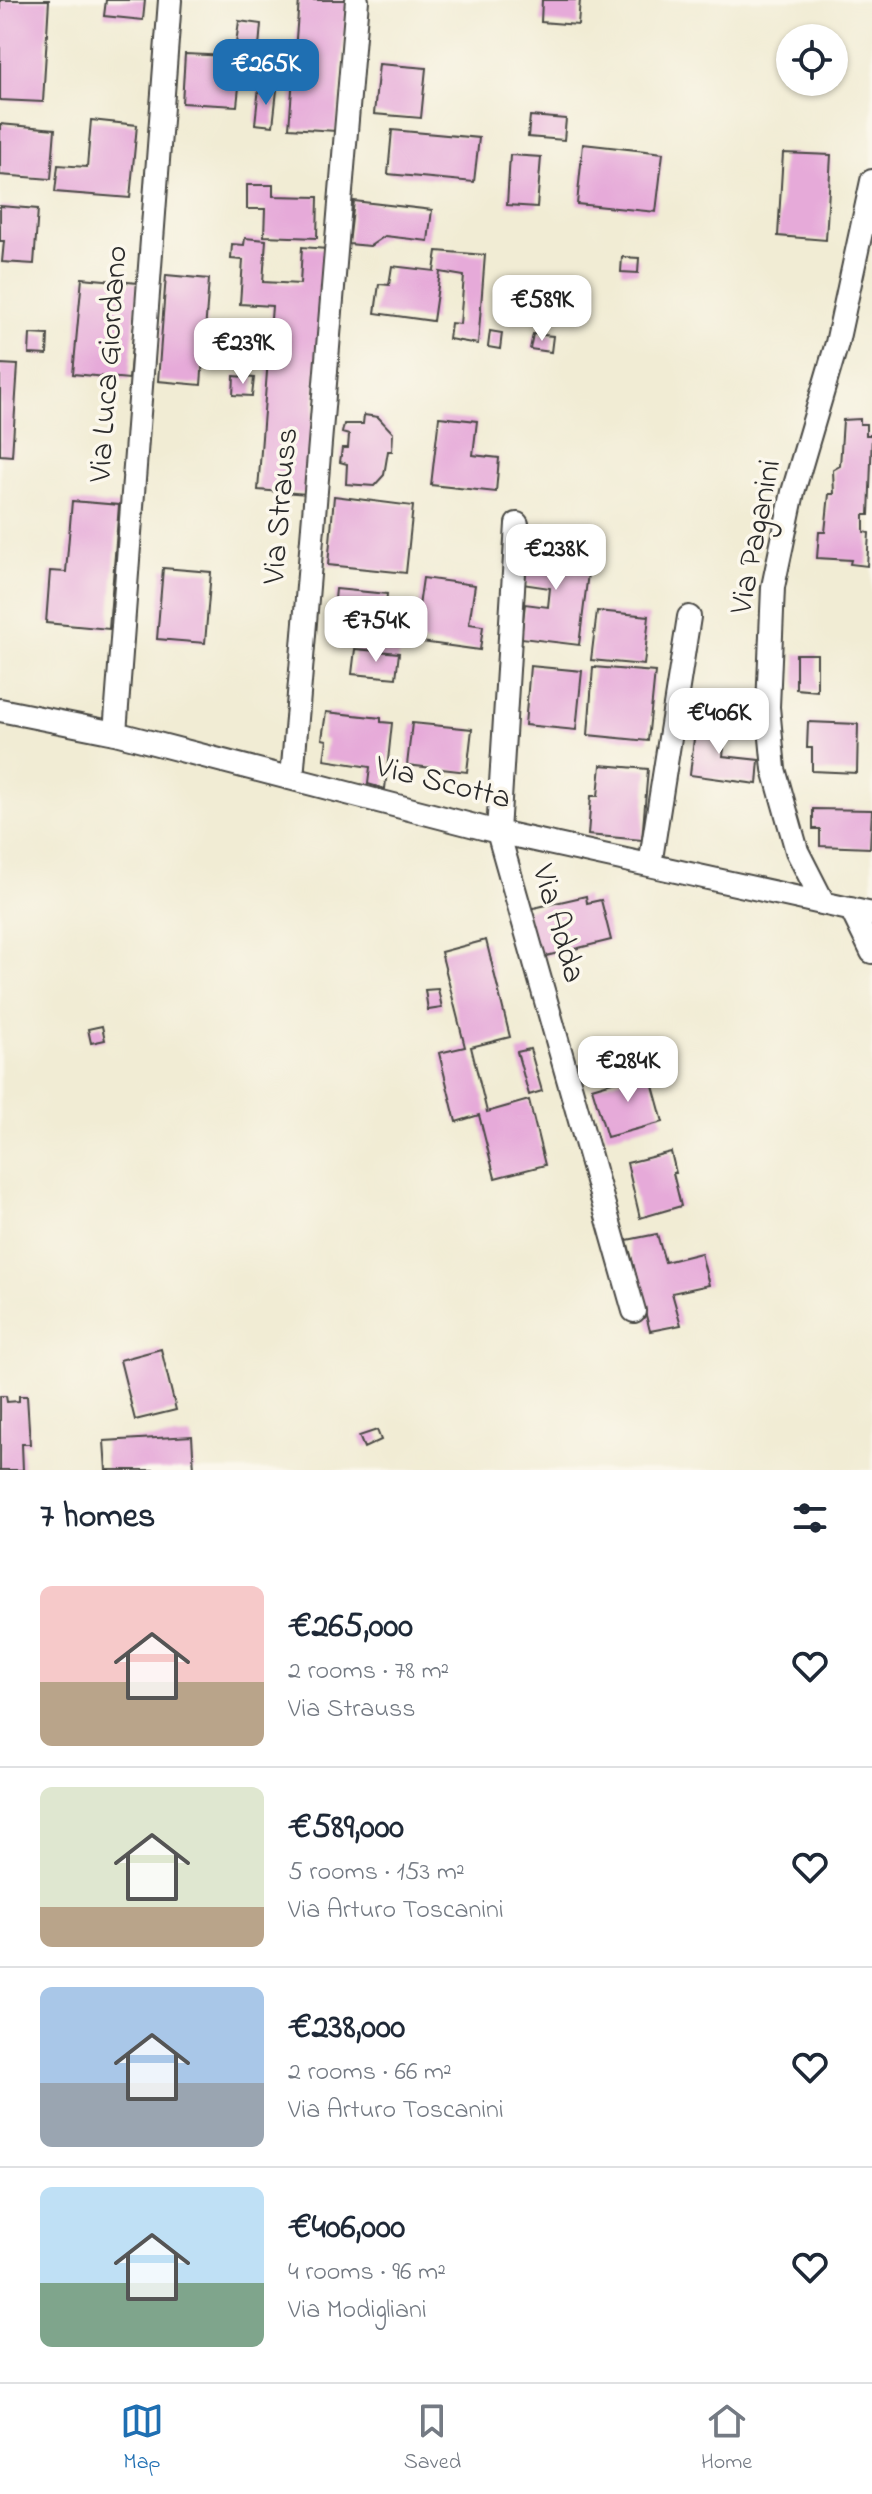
<!DOCTYPE html>
<html lang="en">
<head>
<meta charset="utf-8">
<style>
  body { margin:0; font-family:"Indie Flower",sans-serif; background:#f6f6f7; color:#1f2937; height:100vh; display:flex; flex-direction:column; font-size:30px; white-space:nowrap }
  * { box-sizing:border-box; margin:0 }
  p { font-size:26px; color:#747a83 }
  .icon { flex:none; width:44px; height:44px; fill:none; stroke:currentColor; stroke-width:2; stroke-linecap:round; stroke-linejoin:round }
  .map { position:relative; height:1470px; overflow:hidden }
  .panel { display:flex; flex-direction:column; background:#fff; flex:1 }
  .panel>* { flex:none }
  .controls { position:absolute; left:776px; top:24px; display:grid; gap:16px }
  .controls a { display:grid; place-items:center; width:72px; height:72px; border-radius:50%; background:#fff; box-shadow:0 2px 6px #0004; font-size:40px }
  .price { position:absolute; translate:-50% -68px; padding:0 18px; border-radius:16px; background:#fff; color:#222; font-size:26px; line-height:52px; filter:drop-shadow(0 2px 4px #0008) }
  .price::after { content:''; position:absolute; left:50%; top:48px; width:24px; height:18px; margin-left:-12px; background:inherit; clip-path:polygon(0 0,100% 0,50% 100%) }
  .price.current { background:#1f6fb2; color:#fff }
  ul { padding:0; list-style:none }
  li { display:flex; align-items:center; gap:24px; height:200px; padding:0 40px }
  li+li { border-top:2px solid #e0e1e3 }
  li span { display:grid; place-items:center; flex:none; width:224px; height:160px; border-radius:12px; color:#555 }
  li>.icon { margin-inline-start:auto }
  span .icon { width:96px; height:96px; fill:#fffc; stroke-width:1 }
  li b { font-size:34px }
  h2 { display:flex; justify-content:space-between; align-items:center; height:96px; padding:0 40px; font-size:34px }
  .tab-bar { display:flex; justify-content:space-around; align-items:center; height:112px; border-top:2px solid #e0e1e3; background:#fff; font-size:22px; color:#747a83 }
  .tab-bar a { display:grid; justify-items:center; gap:4px }
  .tab-bar .current { color:#1f6fb2 }
  .map>svg:first-child { display:block }
  .building { fill:#e6aad9 }
  .lines { fill:none; stroke-linecap:round; stroke-linejoin:round }
  .minor-casing { stroke:#494844; stroke-width:26 }
  .minor { stroke:#fff; stroke-width:22 }
  .labels { text-anchor:middle; dominant-baseline:central; stroke-width:7; stroke-linejoin:round; paint-order:stroke }
  .street-label { font-size:32px; fill:#2b2b2b; stroke:#fbf7ec }
</style>
</head>
<body>
<div class="map">
<svg width="872" height="1470" viewBox="0 0 872 1470">
  <rect width="100%" height="100%" fill="#fbf7ec"/>
  <filter id="ink" filterUnits="userSpaceOnUse"><feTurbulence type="fractalNoise" baseFrequency=".0125" numOctaves="2"/><feDisplacementMap in="SourceGraphic" scale="16" xChannelSelector="R" yChannelSelector="G"/><feConvolveMatrix kernelMatrix="1 2 1 2 8 2 1 2 1" color-interpolation-filters="sRGB"/></filter>
  <filter id="wash" filterUnits="userSpaceOnUse"><feTurbulence type="fractalNoise" baseFrequency=".006" numOctaves="4" result="noise"/><feDisplacementMap in="SourceGraphic" scale="32" xChannelSelector="R" yChannelSelector="G"/><feGaussianBlur stdDeviation="1.8" result="paint"/><feColorMatrix in="noise" values="0 0 0 0 0 0 0 0 0 0 0 0 0 0 0 0 0 1.4 0 .05"/><feComposite in="paint" operator="in"/></filter>
  <g filter="url(#wash)">
    <rect width="100%" height="100%" fill="#f1ecd4"/>
    <g id="blocks">
      <path class="building" d="M0,0H49L43,102L0,100Z
        M106,0H145L143,20L104,16Z
        M299,0H347L336,131L289,128Z
        M542,0H580L578,25L541,22Z
        M239,21L261,24L259,47L236,44Z
        M185,54L229,56L227,86L239,87L237,106L182,103Z
        M379,64L426,68L421,118L374,114Z
        M259,87L277,90L273,126L255,124Z
        M530,116L566,119L564,140L528,137Z
        M91,120L137,125L130,198L55,192L58,165L87,167Z
        M0,124L55,129L51,179L0,175Z
        M392,130L479,138L474,182L388,174Z
        M583,144L663,153L656,212L577,204Z
        M783,153L831,155L826,240L778,236Z
        M510,155L541,157L537,207L507,205Z
        M247,185H273V196L318,197L317,238L264,236L265,209H247Z
        M354,201L432,210L428,241L385,236L370,246L349,244Z
        M0,206L38,209L34,264L2,262L4,241H0Z
        M245,238L266,240L263,282L300,284L302,247L327,249L307,494L258,490L272,306L240,304L243,260L231,259L232,244L244,245Z
        M437,251L485,255L478,344L449,339L451,323L460,324L464,276L440,272L433,321L375,313L379,284L389,285L392,266L434,271Z
        M622,257L639,258L638,273L621,272Z
        M166,275L209,279L201,385L158,381Z
        M82,278L138,283L129,379L73,374Z
        M490,331L502,333L500,349L488,347Z
        M30,334L48,335L47,355L29,354Z
        M533,334L553,336L551,352L530,349Z
        M0,364L18,365L12,456L0,455Z
        M234,376L254,378L252,396L233,395Z
        M364,415L378,417L393,433L392,451H388L384,475L374,486L346,484L347,464L340,462L342,448H348L349,435L342,433L344,424H363Z
        M439,417L477,421L473,455L499,458L496,492L431,485Z
        M860,419V424H866V435H872L869,515H864V532L869,533L867,566L850,564L851,560L817,558L819,532H825L829,494H834L833,470L840,466L843,420Z
        M334,496L413,506L406,573L328,565Z
        M72,501L119,505L109,629L46,623L50,571L66,572Z
        M527,541L591,549L579,645L521,638L525,604L548,607L550,588L522,584Z
        M163,568L211,572L205,643L157,639Z
        M423,578L475,585L469,624L483,626L480,650L414,641Z
        M336,589L387,594L383,634L332,629Z
        M597,611L649,616L644,665L591,660Z
        M355,649L399,653L396,678L352,674Z
        M796,654H817V691L796,689Z
        M530,666L582,671L576,730L525,725Z
        M593,667L655,672L648,741L588,735Z
        M326,712L381,718V722L392,723L385,789L368,784L370,767L324,760L327,740L322,739Z
        M696,720L727,724L723,756L759,760L757,784L690,775Z
        M808,722L858,724L857,773L812,771V748H807Z
        M412,723L472,729L467,772L407,765Z
        M601,765L648,769L642,840L588,835L591,796H598Z
        M813,809L872,810L870,848L820,846V829H813Z
        M586,896L587,903L601,900L611,940L538,958L525,910Z
        M486,940L510,1037L471,1047L487,1112L529,1100L545,1165L495,1178L479,1115L456,1122L439,1053L465,1047L441,952Z
        M438,989L442,1008L428,1010L425,990Z
        M102,1026L105,1040L91,1043L88,1029Z
        M530,1049L542,1091L529,1095L517,1052Z
        M649,1071L663,1122L607,1137L592,1088Z
        M671,1152L676,1173H673L681,1206L640,1218L627,1163Z
        M657,1234L665,1262L701,1253L709,1285L672,1293L681,1325L650,1331L627,1240Z
        M161,1349L176,1410L135,1420L120,1360Z
        M0,1396H6L7,1402L19,1401V1396H27L30,1444H22L23,1470H0Z
        M377,1430L381,1440L364,1448L359,1436Z
        M192,1436L194,1470H106L104,1441Z"/>
    </g>
  </g>
  <g filter="url(#ink)">
    <use href="#blocks" fill-opacity="0" stroke="#494844" stroke-width="2"/>
    <g class="lines">
      <g class="minor-casing">
        <path id="minor" d="M517,524L498,832L634,1311
          M0,710L115,733L498,832L872,914
          M115,733L170,0
          M292,778L357,0
          M650,865L689,617
          M823,902L797,851L774,769L768,707L773,587L793,492L837,343L872,181
          M851,909L872,952"/>
      </g>
      <use href="#minor" class="minor"/>
    </g>
  </g>
  <g class="labels">
    <g class="street-label">
      <text transform="translate(110 364) rotate(-86)">Via Luca Giordano</text>
      <text transform="translate(282 506) rotate(-85)">Via Strauss</text>
      <text transform="translate(757 537) rotate(-79)">Via Paganini</text>
      <text transform="translate(443 784) rotate(14)">Via Scotta</text>
      <text transform="translate(557 924) rotate(74)">Via Adda</text>
    </g>
  </g>
</svg>
<div class="controls">
<a><svg class="icon" aria-label="locate" viewBox="0 0 24 24"><circle cx="12" cy="12" r="6"/><path d="M12 2v4M12 18v4M2 12h4M18 12h4"/></svg></a>
</div>
<b class="price current" style="left:266px;top:107px">€265K</b>
<b class="price" style="left:542px;top:343px">€589K</b>
<b class="price" style="left:243px;top:386px">€239K</b>
<b class="price" style="left:556px;top:592px">€238K</b>
<b class="price" style="left:376px;top:664px">€754K</b>
<b class="price" style="left:719px;top:756px">€406K</b>
<b class="price" style="left:628px;top:1104px">€284K</b>
</div>
<section class="panel">
<h2>7 homes<svg class="icon" aria-label="filters" viewBox="0 0 24 24"><path d="M4 7h16M4 17h16"/><circle cx="9" cy="7" r="2"/><circle cx="15" cy="17" r="2"/></svg></h2>
<ul>
<li><span style="background:linear-gradient(#f6c9c9 60%,#b9a48a 0)"><svg class="icon" aria-label="home" viewBox="0 0 24 24"><path d="M3 11l9-7 9 7M6 9v11h12V9"/></svg></span><div><b>€265,000</b><p>2 rooms · 78 m²</p><p>Via Strauss</p></div><svg class="icon" aria-label="heart" viewBox="0 0 24 24"><path d="M12 20l-8-8c-3-5 5-10 8-4 3-6 11-1 8 4z"/></svg></li>
<li><span style="background:linear-gradient(#dfe7d0 75%,#b9a48a 0)"><svg class="icon" aria-label="home" viewBox="0 0 24 24"><path d="M3 11l9-7 9 7M6 9v11h12V9"/></svg></span><div><b>€589,000</b><p>5 rooms · 153 m²</p><p>Via Arturo Toscanini</p></div><svg class="icon" aria-label="heart" viewBox="0 0 24 24"><path d="M12 20l-8-8c-3-5 5-10 8-4 3-6 11-1 8 4z"/></svg></li>
<li><span style="background:linear-gradient(#a9c7e8 60%,#9aa5b1 0)"><svg class="icon" aria-label="home" viewBox="0 0 24 24"><path d="M3 11l9-7 9 7M6 9v11h12V9"/></svg></span><div><b>€238,000</b><p>2 rooms · 66 m²</p><p>Via Arturo Toscanini</p></div><svg class="icon" aria-label="heart" viewBox="0 0 24 24"><path d="M12 20l-8-8c-3-5 5-10 8-4 3-6 11-1 8 4z"/></svg></li>
<li><span style="background:linear-gradient(#bfe0f5 60%,#7fa58c 0)"><svg class="icon" aria-label="home" viewBox="0 0 24 24"><path d="M3 11l9-7 9 7M6 9v11h12V9"/></svg></span><div><b>€406,000</b><p>4 rooms · 96 m²</p><p>Via Modigliani</p></div><svg class="icon" aria-label="heart" viewBox="0 0 24 24"><path d="M12 20l-8-8c-3-5 5-10 8-4 3-6 11-1 8 4z"/></svg></li>
</ul>
</section>
<nav class="tab-bar">
<a class="current"><svg class="icon" aria-label="map" viewBox="0 0 24 24"><path d="M3 6l6-2 6 2 6-2v14l-6 2-6-2-6 2zM9 4v14M15 6v14"/></svg>Map</a>
<a><svg class="icon" aria-label="saved" viewBox="0 0 24 24"><path d="M7 4h10v16l-5-4-5 4z"/></svg>Saved</a>
<a><svg class="icon" aria-label="home" viewBox="0 0 24 24"><path d="M3 11l9-7 9 7M6 9v11h12V9"/></svg>Home</a>
</nav>
</body>
</html>
